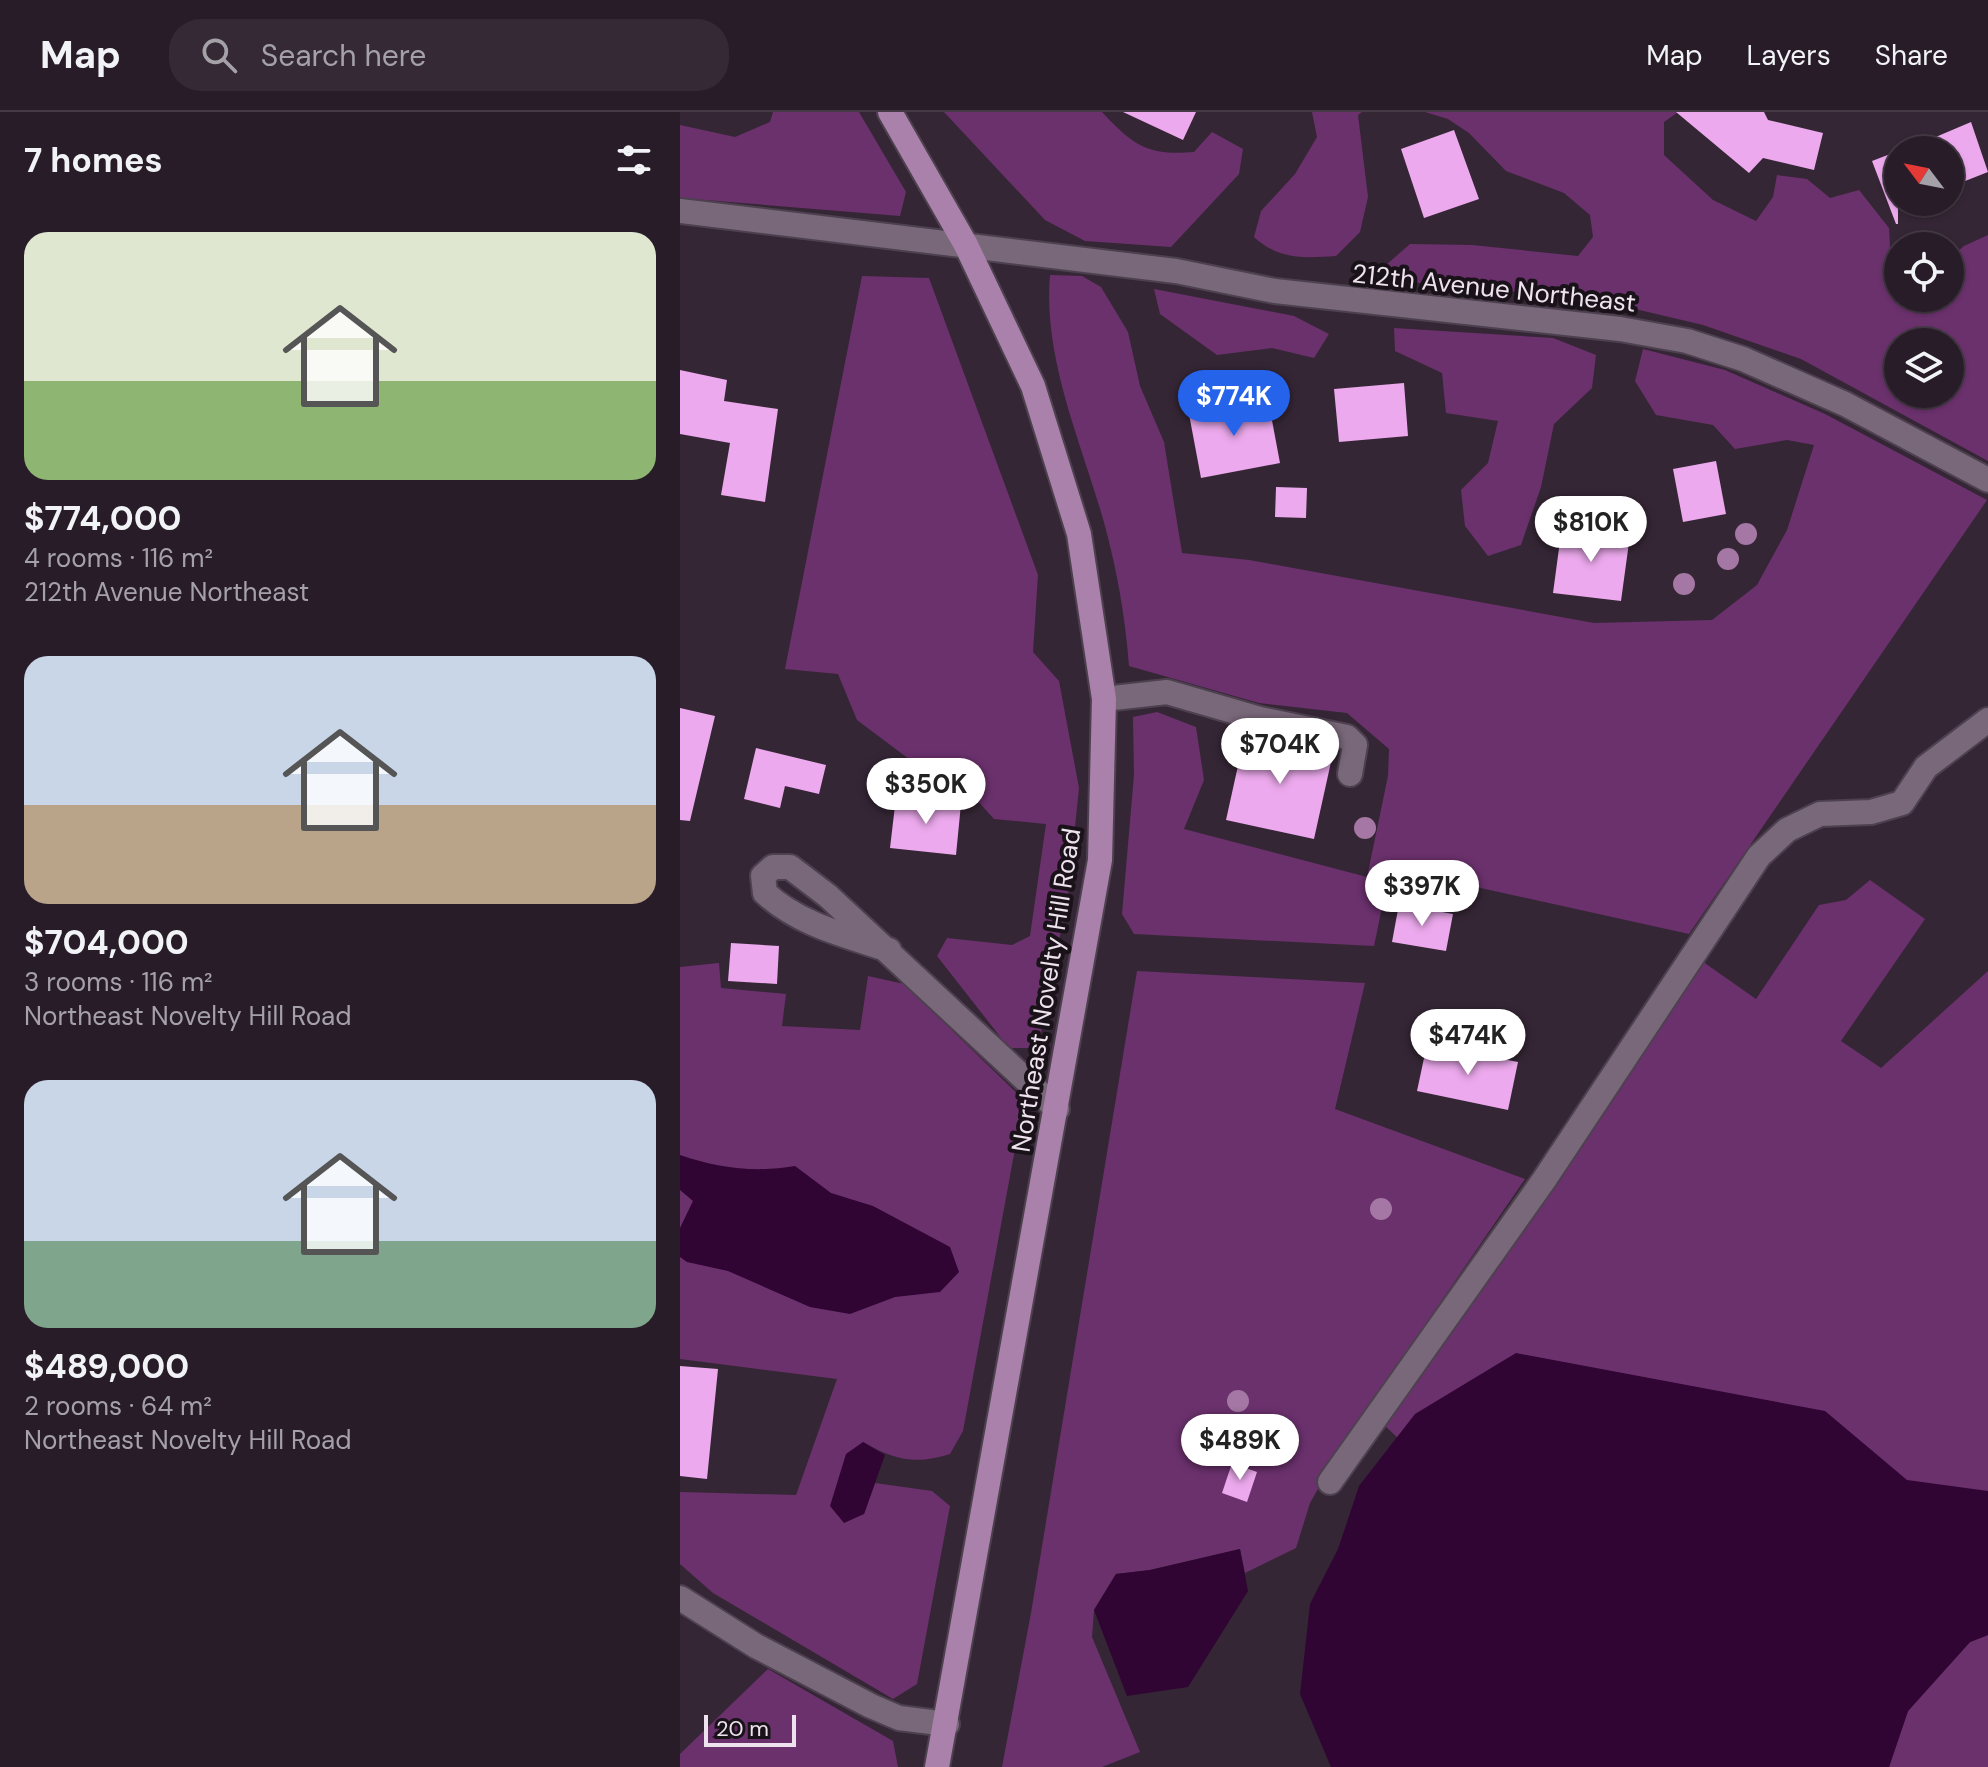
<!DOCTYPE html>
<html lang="en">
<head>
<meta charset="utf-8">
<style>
  body { margin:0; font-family:"DM Sans",sans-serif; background:#342934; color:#f1f3f6; height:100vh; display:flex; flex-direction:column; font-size:30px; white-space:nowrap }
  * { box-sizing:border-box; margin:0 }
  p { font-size:26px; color:#a5a1a8 }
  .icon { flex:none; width:44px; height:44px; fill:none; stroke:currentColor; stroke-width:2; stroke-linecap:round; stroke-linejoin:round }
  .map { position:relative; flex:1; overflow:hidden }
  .details { display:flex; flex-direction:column; background:#281c28; width:680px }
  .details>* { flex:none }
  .needle { width:52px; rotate:302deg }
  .controls { position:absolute; left:1204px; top:24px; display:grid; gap:16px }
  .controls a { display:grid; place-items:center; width:80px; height:80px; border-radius:50%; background:#281c28; box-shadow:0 2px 6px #0004,0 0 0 2px #443a45; font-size:40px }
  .scale { position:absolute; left:24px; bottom:20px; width:92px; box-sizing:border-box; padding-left:8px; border:4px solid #ede2ed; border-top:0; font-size:22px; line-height:28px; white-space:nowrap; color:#ede2ed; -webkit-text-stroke:6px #191219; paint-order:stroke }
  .price { position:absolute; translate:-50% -68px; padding:0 18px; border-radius:28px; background:#fff; color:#222; font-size:26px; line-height:52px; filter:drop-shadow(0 2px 4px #0008) }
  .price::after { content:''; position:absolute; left:50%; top:48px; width:24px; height:18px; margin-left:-12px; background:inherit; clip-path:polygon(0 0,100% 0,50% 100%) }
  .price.active { background:#2563eb; color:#fff }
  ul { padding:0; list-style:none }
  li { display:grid; align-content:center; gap:16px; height:424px; padding:0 24px }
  li span { display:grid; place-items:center; height:248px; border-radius:24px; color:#555 }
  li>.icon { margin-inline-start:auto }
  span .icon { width:144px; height:144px; fill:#fffc; stroke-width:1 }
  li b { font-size:34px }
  h2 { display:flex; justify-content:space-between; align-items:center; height:96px; padding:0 24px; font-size:34px }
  header { display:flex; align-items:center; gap:48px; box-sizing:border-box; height:112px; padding:0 40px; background:#281c28; border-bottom:2px solid #443a45 }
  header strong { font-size:38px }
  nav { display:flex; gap:44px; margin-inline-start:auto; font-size:28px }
  .search { width:560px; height:72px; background:#342934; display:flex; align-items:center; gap:20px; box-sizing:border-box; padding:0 28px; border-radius:32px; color:#a5a1a8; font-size:30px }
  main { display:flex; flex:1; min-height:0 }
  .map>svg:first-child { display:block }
  .green { fill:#6b316d; fill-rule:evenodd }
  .water { fill:#300433 }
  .building { fill:#eca9ed }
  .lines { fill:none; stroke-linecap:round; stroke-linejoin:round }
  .minor-casing { stroke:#4e414f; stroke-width:28 }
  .major-casing { stroke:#4e414f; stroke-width:28 }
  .minor { stroke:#79677a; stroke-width:24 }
  .major { stroke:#aa81ab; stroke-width:24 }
  .tree { fill:#a477a4 }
  .labels { text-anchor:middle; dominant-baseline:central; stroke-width:8; stroke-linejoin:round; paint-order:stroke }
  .street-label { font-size:26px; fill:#ede2ed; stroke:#191219 }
</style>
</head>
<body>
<header>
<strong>Map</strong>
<div class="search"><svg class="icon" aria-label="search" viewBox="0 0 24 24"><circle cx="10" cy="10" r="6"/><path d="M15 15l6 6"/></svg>Search here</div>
<nav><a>Map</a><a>Layers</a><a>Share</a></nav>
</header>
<main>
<section class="details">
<h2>7 homes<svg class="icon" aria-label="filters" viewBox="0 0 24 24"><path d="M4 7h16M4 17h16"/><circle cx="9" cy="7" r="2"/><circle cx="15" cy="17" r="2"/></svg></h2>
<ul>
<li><span style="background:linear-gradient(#dfe7d0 60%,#8fb573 0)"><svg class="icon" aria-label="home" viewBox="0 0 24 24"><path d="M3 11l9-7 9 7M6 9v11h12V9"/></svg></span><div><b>$774,000</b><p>4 rooms · 116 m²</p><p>212th Avenue Northeast</p></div></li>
<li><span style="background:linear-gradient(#c9d6e8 60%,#b9a48a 0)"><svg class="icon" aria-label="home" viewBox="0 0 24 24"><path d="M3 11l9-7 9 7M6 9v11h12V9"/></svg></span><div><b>$704,000</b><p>3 rooms · 116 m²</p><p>Northeast Novelty Hill Road</p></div></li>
<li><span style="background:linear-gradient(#c9d6e8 65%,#7fa58c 0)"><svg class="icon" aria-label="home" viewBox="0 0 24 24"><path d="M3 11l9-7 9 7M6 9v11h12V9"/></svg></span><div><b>$489,000</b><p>2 rooms · 64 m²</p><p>Northeast Novelty Hill Road</p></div></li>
</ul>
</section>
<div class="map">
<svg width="1308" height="1655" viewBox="0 0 1308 1655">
  <rect width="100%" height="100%" fill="#352635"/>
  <path class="green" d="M93,0H179L226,80L220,104L0,86V13L55,25L90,10Z
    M264,0H422C453,33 467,44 514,40L532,20L563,37L559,62L491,135L405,129L365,108Z
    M632,0H682L678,3L688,85L680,120L656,144C623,146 599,148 574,125L581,99L615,62L637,25Z
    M745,0H998L984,10V43L1033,88L1076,109L1093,85L1097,63L1127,67L1150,86L1179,78L1209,116L1212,172L1218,173V186H1270V146L1284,134L1308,123V349L1121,247L1023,213L913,187L708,168L706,153L730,132L792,133L898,144L913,125L910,103L884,81L826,59L789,21L768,7ZM1218,230H1270V282H1218Z
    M370,163L402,164L421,175L448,220L460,274L484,330L502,441L569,448L914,511L1032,508L1077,473L1107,418L1134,333L1107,328L1055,337L1033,313L976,303L955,269L963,237L1045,258L1145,302L1307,388L1009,822L746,764L720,774L707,771L694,834L454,822L442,802L454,663L453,605L477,600L516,615L524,668L504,717L687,765L708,664L709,637L667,601L579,591L449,554C446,515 440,476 431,438C411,349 362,257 370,163Z
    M182,164L249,166L358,463L353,540L379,569L399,676L388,783L358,936H329L257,844L267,826L332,833L350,824L366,712L314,707L287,677L233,650L177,608L158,562L105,557Z
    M474,177L614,204L649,222L634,246L592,236L537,243L480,202Z
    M714,216L873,226L916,243L912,276L874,312L861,375L841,433L808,444L785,414L781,378L808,351L818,309L766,301L762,261L715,239Z
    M1190,768L1245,807L1161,929L1201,956L1308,859V1395L721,1329L702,1311L1019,847L1076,887L1139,793L1166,788Z
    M39,851L41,876L106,882L102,914L180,918L188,864L224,872L344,988L283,1319L270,1342C236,1353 214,1348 183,1330L184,1402L195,1371L252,1379L270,1394L237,1572L213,1587L33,1481L0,1452V1380L116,1383L157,1267L0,1247V855Z
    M457,859L685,871L655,997L845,1067L666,1328L630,1391L616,1436L565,1461L560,1437L470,1458L436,1462L414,1498L412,1525L460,1640L422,1655H322L351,1501Z
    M1308,1523V1655H1209L1228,1599L1290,1530Z
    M88,1557L213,1629L218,1655H0V1642Z"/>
  <path class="water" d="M0,1043C38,1056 75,1061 115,1054L151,1081L193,1094L270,1135L279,1160L260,1180L215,1185L170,1202L130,1195L48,1159L7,1150L0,1145V1116L13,1089L0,1078Z
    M836,1241L1145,1299L1227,1368L1308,1379V1523L1290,1530L1228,1599L1209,1655H651L620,1582L630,1492L658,1437L679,1374L735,1302Z
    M183,1330L205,1343L184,1402L164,1411L150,1394L166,1342Z
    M560,1437L568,1479L508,1575L447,1584L414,1498L436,1462L470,1458Z"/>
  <path class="building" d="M443,0H516L503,28Z
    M996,0H1084L1088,8L1143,21L1134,58L1083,46L1069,61Z
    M1291,10L1308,60L1270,75V38H1225Z
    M774,18L799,87L744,106L721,37Z
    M1218,39V112H1216L1192,49Z
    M0,258L47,268L44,289L98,297L85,390L41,383L50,331L0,322Z
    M724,271L728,324L659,330L654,277Z
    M588,287L600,351L521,366L509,302Z
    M1036,349L1046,402L1003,410L993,357Z
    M596,375L627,376L626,406L595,405Z
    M882,414L950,423L941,489L873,481Z
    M0,596L35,604L10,709L0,708Z
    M565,622L653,641L634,727L546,708Z
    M76,636L146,653L139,682L105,674L100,696L64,687Z
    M216,685L281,692L276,743L210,736Z
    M719,792L773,802L766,839L712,830Z
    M51,831L99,834L97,872L48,869Z
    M747,932L838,950L828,998L737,979Z
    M0,1254L38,1257L27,1367L0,1364Z
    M552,1351L577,1360L567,1390L542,1381Z"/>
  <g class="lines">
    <g class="minor-casing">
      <path id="minor" d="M0,99L496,159L595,179L940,217L1007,229L1063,247L1165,292L1308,368
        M424,587L487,580L580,607L667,625L675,633L670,662
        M209,838C165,823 120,813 85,781L83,764L93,755H110L148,784L377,997
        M650,1370L864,1068L1079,744L1107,718L1140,702L1191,700L1222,691L1246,655L1308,608
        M0,1486L76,1534L191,1594L219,1606L267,1612"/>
    </g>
    <g class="major-casing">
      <path id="major" d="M210,0L286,133L353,274L399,422L424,587L420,748L257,1655"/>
    </g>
    <use href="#minor" class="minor"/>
    <use href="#major" class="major"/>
  </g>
  <g class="tree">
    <circle cx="1066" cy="422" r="11"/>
    <circle cx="1048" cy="447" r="11"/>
    <circle cx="1004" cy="472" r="11"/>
    <circle cx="685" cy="716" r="11"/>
    <circle cx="701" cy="1097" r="11"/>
    <circle cx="558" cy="1289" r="11"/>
    <circle cx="601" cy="1334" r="11"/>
  </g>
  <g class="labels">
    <g class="street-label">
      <text transform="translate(814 176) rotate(6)">212th Avenue Northeast</text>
      <text transform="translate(366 878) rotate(-81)">Northeast Novelty Hill Road</text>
    </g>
  </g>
</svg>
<div class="controls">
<a><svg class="needle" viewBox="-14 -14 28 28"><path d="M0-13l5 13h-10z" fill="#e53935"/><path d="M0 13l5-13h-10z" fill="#a5a1a8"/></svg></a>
<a><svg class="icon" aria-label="locate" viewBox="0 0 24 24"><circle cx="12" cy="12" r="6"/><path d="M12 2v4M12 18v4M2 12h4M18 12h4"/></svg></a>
<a><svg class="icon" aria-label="layers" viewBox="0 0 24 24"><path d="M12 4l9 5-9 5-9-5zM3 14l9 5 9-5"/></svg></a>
</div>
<div class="scale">20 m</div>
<b class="price active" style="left:554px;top:326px">$774K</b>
<b class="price" style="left:911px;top:452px">$810K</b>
<b class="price" style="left:600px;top:674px">$704K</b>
<b class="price" style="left:246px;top:714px">$350K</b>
<b class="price" style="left:742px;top:816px">$397K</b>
<b class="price" style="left:788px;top:965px">$474K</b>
<b class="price" style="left:560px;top:1370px">$489K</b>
</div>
</main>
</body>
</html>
